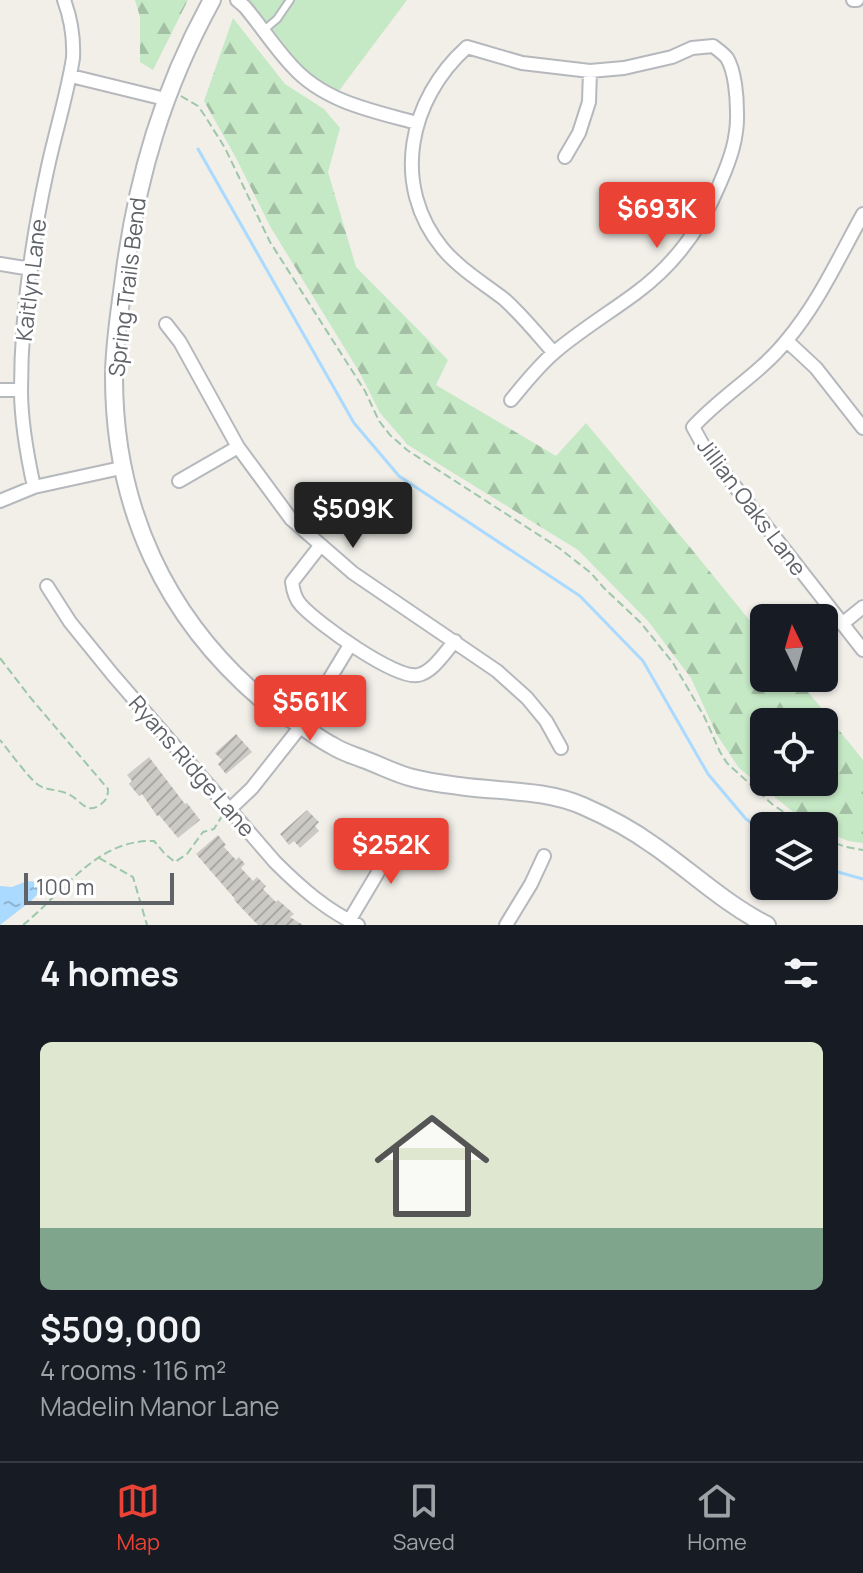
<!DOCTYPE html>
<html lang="en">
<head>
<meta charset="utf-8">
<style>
  body { margin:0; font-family:Manrope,sans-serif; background:#20242c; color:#f1f3f6; height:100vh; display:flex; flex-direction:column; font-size:30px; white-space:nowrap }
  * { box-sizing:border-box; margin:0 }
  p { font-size:26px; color:#9ea1a6 }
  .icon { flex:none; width:44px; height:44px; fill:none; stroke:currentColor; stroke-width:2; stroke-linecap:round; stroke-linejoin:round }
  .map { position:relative; height:925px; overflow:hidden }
  .side { display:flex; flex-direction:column; background:#171b24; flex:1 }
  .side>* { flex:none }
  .needle { width:52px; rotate:355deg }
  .controls { position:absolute; left:750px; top:604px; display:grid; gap:16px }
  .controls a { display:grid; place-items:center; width:88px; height:88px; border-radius:12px; background:#171b24; box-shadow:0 2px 6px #0004; font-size:40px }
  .scale { position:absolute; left:24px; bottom:20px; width:150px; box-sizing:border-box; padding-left:8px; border:4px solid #5f6368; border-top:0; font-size:22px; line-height:28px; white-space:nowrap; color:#5f6368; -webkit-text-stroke:6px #fff; paint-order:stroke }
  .price { position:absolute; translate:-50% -68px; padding:0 18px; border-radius:8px; background:#ea4335; color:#fff; font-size:26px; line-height:52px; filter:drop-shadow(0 2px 4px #0008) }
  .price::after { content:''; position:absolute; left:50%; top:48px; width:24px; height:18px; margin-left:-12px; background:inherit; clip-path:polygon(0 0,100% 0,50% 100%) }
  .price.current { background:#222; color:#fff }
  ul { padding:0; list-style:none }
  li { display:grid; align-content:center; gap:16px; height:424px; padding:0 40px }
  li+li { border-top:2px solid #363941 }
  li span { display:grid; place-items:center; height:248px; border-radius:12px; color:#555 }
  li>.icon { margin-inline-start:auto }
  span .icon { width:144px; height:144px; fill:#fffc; stroke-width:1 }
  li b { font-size:34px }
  h2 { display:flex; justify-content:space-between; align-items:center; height:96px; padding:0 40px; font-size:34px }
  .tab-bar { display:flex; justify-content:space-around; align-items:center; height:112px; border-top:2px solid #363941; background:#171b24; font-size:22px; color:#9ea1a6 }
  .tab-bar a { display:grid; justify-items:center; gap:4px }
  .tab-bar .current { color:#ea4335 }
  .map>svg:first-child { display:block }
  .forest { fill:url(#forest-firs); fill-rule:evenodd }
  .green { fill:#c5e8c5 }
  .water { fill:url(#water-ripples) }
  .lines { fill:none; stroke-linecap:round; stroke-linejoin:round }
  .stream { stroke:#aadaff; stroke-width:3 }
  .building { fill:url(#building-hatch) }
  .service-casing { stroke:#b5b8bc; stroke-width:10 }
  .minor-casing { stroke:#b5b8bc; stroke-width:16 }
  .tertiary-casing { stroke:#b5b8bc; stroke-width:20 }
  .path { stroke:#9cc7a9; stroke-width:2; stroke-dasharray:8 4; stroke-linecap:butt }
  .service { stroke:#fff; stroke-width:6 }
  .minor { stroke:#fff; stroke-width:12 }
  .tertiary { stroke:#fff; stroke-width:16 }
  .labels { text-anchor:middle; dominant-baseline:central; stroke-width:6; stroke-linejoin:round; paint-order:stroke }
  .street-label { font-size:22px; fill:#5f6368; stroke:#fff }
</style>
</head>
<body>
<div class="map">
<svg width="863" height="925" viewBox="0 0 863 925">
  <defs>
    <pattern id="forest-firs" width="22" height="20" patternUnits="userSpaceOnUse" patternTransform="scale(2)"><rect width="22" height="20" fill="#c5e8c5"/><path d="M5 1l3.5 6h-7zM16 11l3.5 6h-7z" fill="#a3c0a4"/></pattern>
    <pattern id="water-ripples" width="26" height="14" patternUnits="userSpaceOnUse" patternTransform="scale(2)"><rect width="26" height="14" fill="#aadaff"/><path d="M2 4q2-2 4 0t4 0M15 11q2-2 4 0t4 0" fill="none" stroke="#8eb4d2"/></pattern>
    <pattern id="building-hatch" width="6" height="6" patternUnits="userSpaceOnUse" patternTransform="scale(2)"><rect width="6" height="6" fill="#cccac5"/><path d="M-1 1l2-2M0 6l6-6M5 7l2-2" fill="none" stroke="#a9a8a4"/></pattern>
  </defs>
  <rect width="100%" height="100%" fill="#f1efe8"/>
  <path class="forest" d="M135,0H188L153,70L140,62V17Z
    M233,18L285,84L324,109L340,128L328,172L356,267L448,360L436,385L556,456L586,423L689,546L764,638V678H797L863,760V843L848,841L824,830V826H815L803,820L739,768L717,735L691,678L648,621L578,550L408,445L380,413L360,373L271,228L236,158L204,101ZM764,722H824V782H764Z"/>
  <path class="green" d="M245,0H407L338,92C292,68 280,34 245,0Z"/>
  <path class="water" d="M27,881L39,882L43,888L31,901L0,925V886L12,887Z"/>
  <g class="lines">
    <path class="stream" d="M198,149L354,423L399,476L580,596L643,661L708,774L746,819L764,832
      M824,868L863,879"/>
  </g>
  <path class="building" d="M236,734L252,752L226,774L218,764L222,760L215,753Z
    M149,757L185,804L187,803L200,820L178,838L159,815L157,816L142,794L139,796L129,784L132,781L127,775Z
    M307,810L319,822L315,826L319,831L300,848L294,841L289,845L280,834Z
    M218,835L226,845L224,847L236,860L239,857L245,864L241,868L253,881L257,877L266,886L263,889L276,902L278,900L294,914L290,917L303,925H258L234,900L235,899L196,854Z"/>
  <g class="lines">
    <g class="service-casing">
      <path id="service" d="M264,30L277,19L290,0"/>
    </g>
    <g class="minor-casing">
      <path id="minor" d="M237,0L245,7C261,26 275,48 292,66C324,102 373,111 417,123
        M853,0H857
        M71,76L165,99
        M565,157L579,133L589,102L590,71
        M863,214C839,257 819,302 787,340C760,374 722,395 693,427L704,447L863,650
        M0,264L31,269
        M166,324L180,342L238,447L291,519L353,573L497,671L527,698L546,721L561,748
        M787,341L816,368L863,428
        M0,390H21
        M511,400C525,383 539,365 556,351C581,330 609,313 636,293C674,265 702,227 720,183C730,160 738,138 737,112C737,97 735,71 727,58C724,54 717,49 713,46L692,48L672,57L624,68L590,71L522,63L467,47C409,99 390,185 443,249C460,269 483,283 504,299C522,315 538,335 554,353
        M179,481L238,447
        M34,487C27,455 21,423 21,390C21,320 32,240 47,171C55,133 67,96 73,58C74,38 71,19 64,0
        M0,501L34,487L121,468
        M320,546L292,582C293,590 295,599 301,605C317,623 396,680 418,675C433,672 445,652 455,641
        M47,586L70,622L113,675L275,862C300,887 326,910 358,925
        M842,624L863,607
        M229,810L252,788L301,726L350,645
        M349,921L377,874L396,831
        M506,925L531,884L544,856"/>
    </g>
    <g class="tertiary-casing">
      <path id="tertiary" d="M212,0C163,89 137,177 124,277C120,310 114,343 114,377C114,507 165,619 266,703C276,711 288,717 299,724C311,732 321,740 333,746C342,752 353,755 363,759C380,765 396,774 413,778C428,782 444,784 459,786C500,792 544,789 583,806C608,817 631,829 653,845C691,871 725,904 767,925"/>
    </g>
    <path class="path" d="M181,96L198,106L205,116L225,148L270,242L365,391L379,421L390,435L407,450L559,548L591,573L604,588L641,623L673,663L704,716L720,752L727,763L772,804L804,826
      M0,658L29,696L108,789C108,796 107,800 100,805C86,815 80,799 68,794C58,789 46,791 37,784C28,777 9,751 0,740
      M824,839L846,847L863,850
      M99,858L133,877L147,925
      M23,925C63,893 96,839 154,841L165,854L175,862L187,854L203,832L214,829L222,816"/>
    <use href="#service" class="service"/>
    <use href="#minor" class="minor"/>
    <use href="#tertiary" class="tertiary"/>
  </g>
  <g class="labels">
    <g class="street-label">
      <text transform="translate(31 280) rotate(-83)">Kaitlyn Lane</text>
      <text transform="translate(127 287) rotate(-83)">Spring Trails Bend</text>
      <text transform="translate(752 507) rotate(53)">Jillian Oaks Lane</text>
      <text transform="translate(192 766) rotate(49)">Ryans Ridge Lane</text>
    </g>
  </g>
</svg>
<div class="controls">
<a><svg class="needle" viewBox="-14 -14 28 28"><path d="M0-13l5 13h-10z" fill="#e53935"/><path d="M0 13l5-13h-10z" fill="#9ea1a6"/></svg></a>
<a><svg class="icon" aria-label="locate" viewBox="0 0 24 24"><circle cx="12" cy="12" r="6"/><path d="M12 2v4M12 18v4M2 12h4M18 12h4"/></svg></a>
<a><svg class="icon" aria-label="layers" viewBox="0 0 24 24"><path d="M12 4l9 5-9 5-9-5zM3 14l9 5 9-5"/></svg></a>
</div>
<div class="scale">100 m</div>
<b class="price" style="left:657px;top:250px">$693K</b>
<b class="price current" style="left:353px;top:550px">$509K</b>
<b class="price" style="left:310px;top:743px">$561K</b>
<b class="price" style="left:391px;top:886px">$252K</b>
</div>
<section class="side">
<h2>4 homes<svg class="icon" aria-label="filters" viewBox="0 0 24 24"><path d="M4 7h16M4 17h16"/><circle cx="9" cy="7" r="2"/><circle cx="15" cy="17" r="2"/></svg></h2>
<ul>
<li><span style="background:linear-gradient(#dfe7d0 75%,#7fa58c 0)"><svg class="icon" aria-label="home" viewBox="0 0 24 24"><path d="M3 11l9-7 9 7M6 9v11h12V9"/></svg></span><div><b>$509,000</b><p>4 rooms · 116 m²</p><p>Madelin Manor Lane</p></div></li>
</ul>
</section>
<nav class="tab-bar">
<a class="current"><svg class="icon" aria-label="map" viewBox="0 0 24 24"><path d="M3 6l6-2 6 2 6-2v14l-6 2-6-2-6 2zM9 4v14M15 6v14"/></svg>Map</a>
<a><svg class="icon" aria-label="saved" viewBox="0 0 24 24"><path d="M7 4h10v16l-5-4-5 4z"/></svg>Saved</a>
<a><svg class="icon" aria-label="home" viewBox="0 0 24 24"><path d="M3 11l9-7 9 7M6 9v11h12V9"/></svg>Home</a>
</nav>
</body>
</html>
